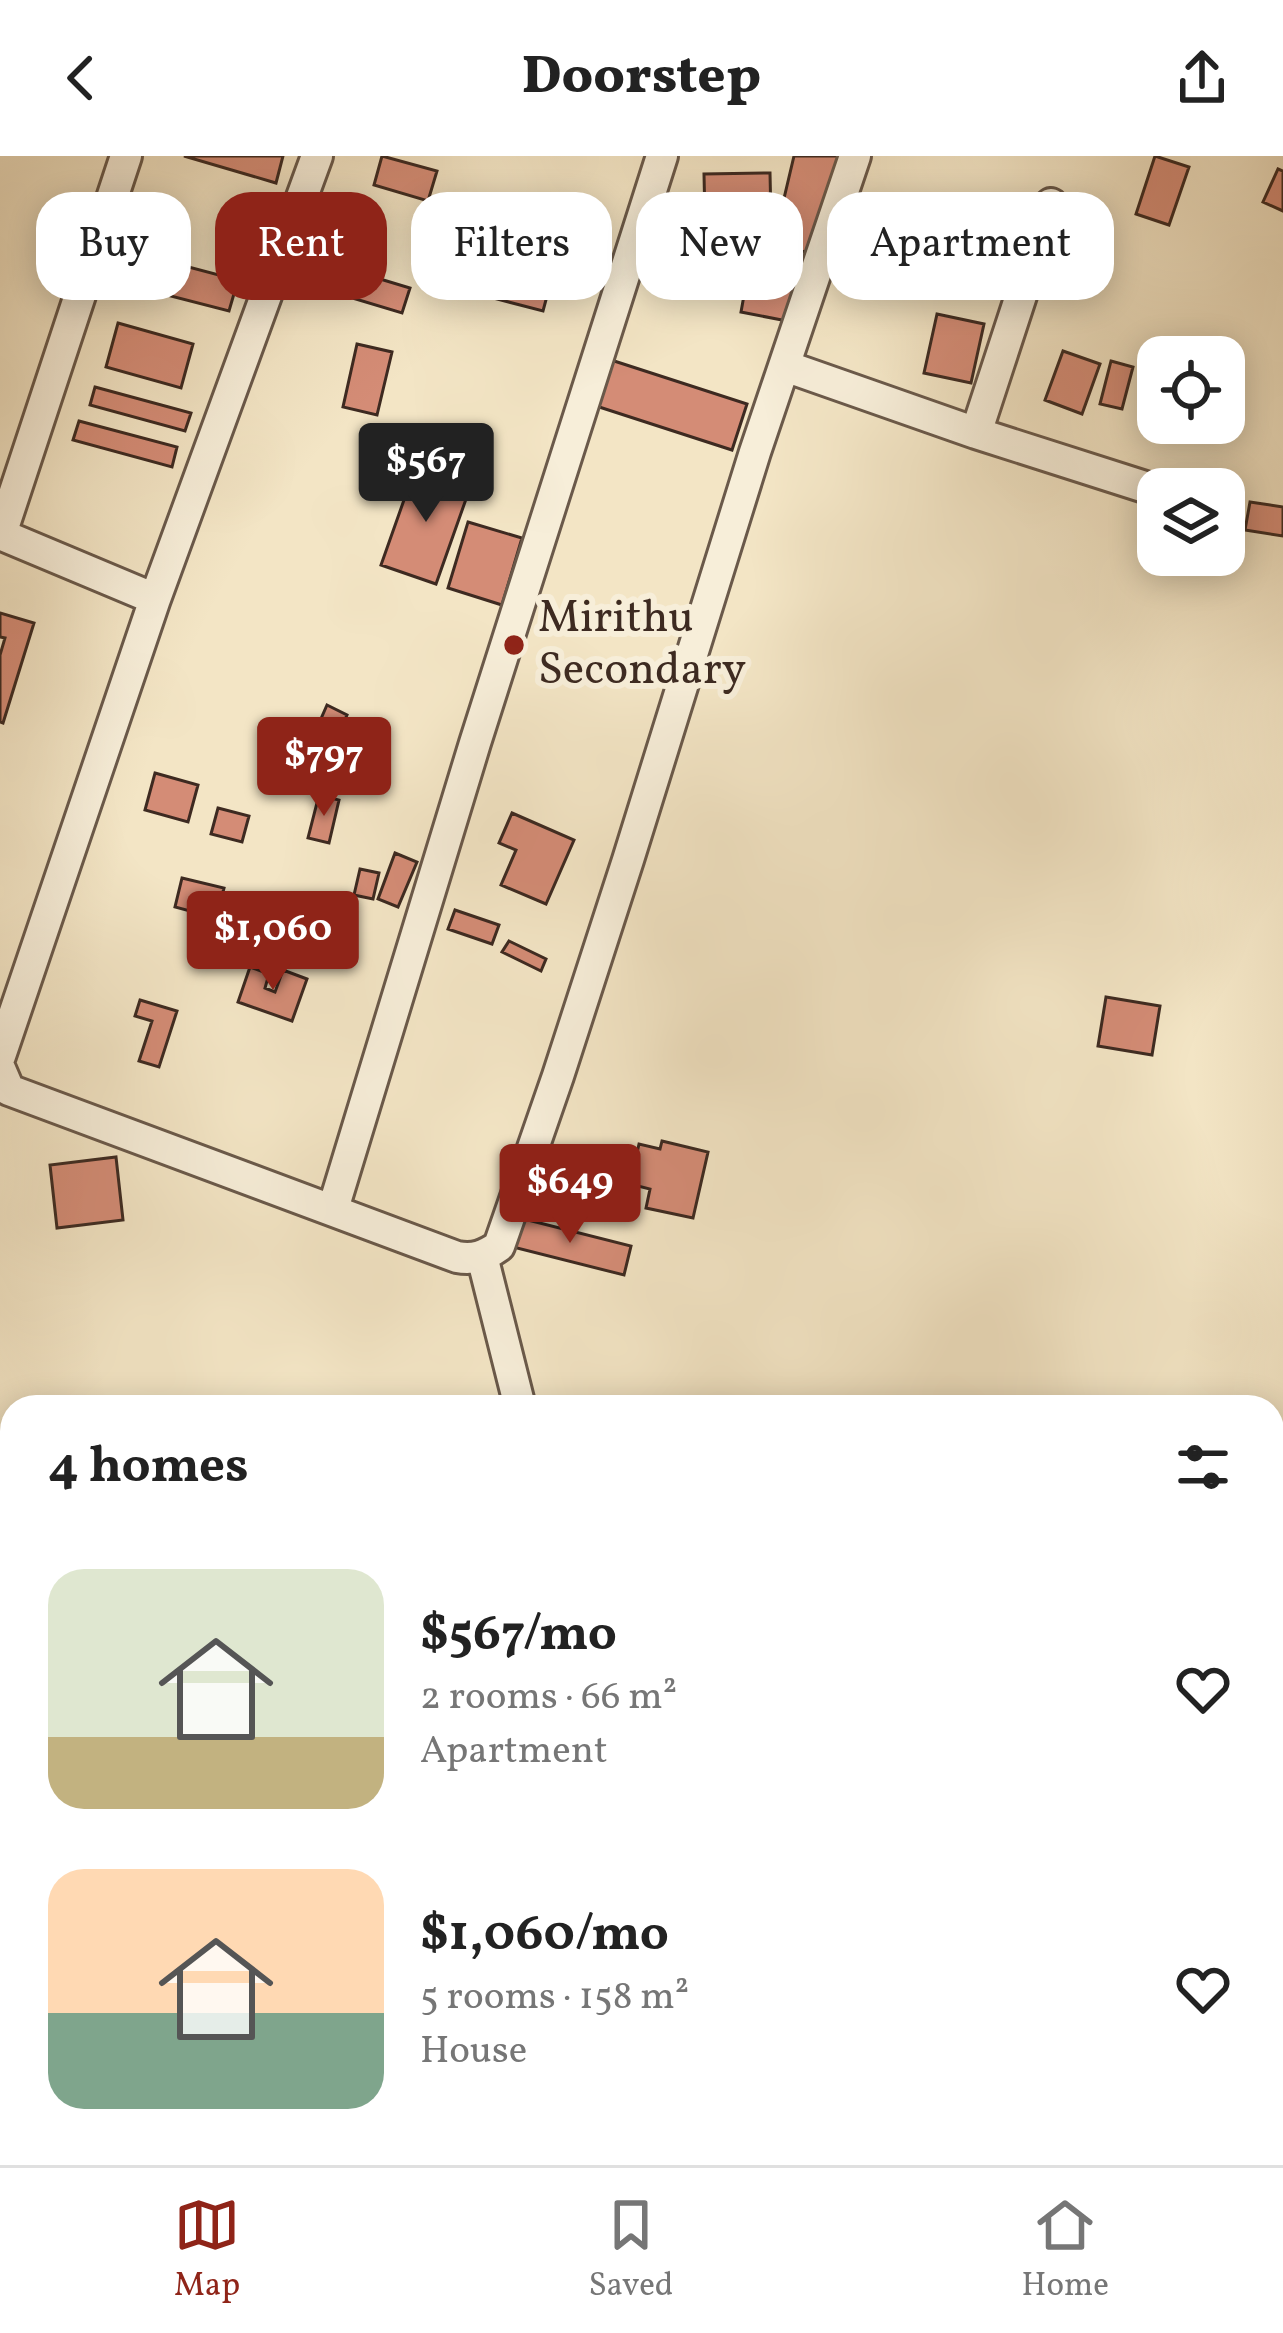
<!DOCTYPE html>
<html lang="en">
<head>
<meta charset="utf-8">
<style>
  body { margin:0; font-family:Vollkorn,serif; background:#f6f6f6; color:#222; height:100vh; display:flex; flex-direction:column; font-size:45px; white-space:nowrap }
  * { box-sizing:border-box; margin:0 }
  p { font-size:39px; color:#767676 }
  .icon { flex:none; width:66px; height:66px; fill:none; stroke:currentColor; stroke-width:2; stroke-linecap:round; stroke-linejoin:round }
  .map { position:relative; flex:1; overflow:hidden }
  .panel { position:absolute; left:0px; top:1239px; width:1284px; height:771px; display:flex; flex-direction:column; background:#fff; border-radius:36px 36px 0 0; box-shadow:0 6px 30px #0003 }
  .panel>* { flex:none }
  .top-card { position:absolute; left:36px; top:36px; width:1212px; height:108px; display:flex; gap:24px }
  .controls { position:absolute; left:1137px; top:180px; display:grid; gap:24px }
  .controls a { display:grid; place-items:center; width:108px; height:108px; border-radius:24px; background:#fff; box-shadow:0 6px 30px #0003; font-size:60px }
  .price { position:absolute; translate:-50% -102px; padding:0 27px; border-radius:12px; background:#8f2418; color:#fff; font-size:39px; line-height:78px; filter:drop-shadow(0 3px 6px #0008) }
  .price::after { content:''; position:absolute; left:50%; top:72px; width:36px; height:27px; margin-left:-18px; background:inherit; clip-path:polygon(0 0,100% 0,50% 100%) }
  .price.selected { background:#222; color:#fff }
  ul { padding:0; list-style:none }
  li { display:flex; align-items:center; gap:36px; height:300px; padding:0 48px }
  li span { display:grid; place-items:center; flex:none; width:336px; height:240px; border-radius:36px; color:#555 }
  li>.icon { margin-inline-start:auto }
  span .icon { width:144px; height:144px; fill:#fffc; stroke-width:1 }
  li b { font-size:51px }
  h2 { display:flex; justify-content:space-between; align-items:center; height:144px; padding:0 48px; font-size:51px }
  .chip { padding:0 42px; border-radius:36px; background:#fff; box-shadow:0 6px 30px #0003; font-size:42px; line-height:108px }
  .chip.selected { background:#8f2418; color:#fff }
  header { display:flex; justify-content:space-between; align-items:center; height:156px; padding:0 48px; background:#fff; font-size:54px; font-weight:800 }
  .tab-bar { display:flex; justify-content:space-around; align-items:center; height:168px; border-top:3px solid #e0e0e0; background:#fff; font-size:33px; color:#767676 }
  .tab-bar a { display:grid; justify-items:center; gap:6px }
  .tab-bar .selected { color:#8f2418 }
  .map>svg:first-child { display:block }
  .building { fill:#d48c76; stroke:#3d2a21; stroke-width:3 }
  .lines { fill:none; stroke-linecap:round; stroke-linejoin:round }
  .street-casing { stroke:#6a594a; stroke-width:36 }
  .street { stroke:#f7eed9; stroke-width:30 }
  .poi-dot { fill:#8f2418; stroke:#f7eed9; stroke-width:4.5 }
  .labels { text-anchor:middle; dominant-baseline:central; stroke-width:12; stroke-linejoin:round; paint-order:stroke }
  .poi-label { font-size:45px; fill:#3d2a21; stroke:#f7eed9; text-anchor:start }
</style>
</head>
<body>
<header><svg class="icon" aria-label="back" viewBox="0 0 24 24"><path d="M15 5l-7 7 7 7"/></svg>Doorstep<svg class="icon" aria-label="share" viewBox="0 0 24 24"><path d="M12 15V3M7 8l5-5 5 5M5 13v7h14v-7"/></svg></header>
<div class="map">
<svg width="1283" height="2009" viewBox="0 0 1283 2009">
  <rect width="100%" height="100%" fill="#f3e5c5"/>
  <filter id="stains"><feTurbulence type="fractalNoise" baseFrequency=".00167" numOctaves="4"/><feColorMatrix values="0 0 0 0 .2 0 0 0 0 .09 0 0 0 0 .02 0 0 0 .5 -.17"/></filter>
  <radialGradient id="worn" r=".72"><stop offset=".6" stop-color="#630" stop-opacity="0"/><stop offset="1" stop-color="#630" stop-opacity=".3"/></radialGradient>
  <path class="building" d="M184,0H283L276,27Z
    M382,0L437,15L428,45L374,29Z
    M794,0H839L815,98L773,89Z
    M1155,0L1189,11L1169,69L1136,58Z
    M1278,13L1283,15V55L1263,46Z
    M770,17L771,63L705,64L704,18Z
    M128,95L238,124L229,155L120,127Z
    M489,97L554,114L543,155L478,138Z
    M750,106L797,115L787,165L741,156Z
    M337,110L410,132L402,157L329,135Z
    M937,158L984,168L971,227L924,217Z
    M118,167L193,188L181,232L106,211Z
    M357,188L392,196L377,259L343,251Z
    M1063,195L1100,208L1082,258L1045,244Z
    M608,203L747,248L732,294L593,249Z
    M1111,205L1133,211L1122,253L1100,248Z
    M95,231L191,257L185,275L90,249Z
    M79,265L177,291L172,311L73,284Z
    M416,310L471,329L436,428L381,409Z
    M1250,346L1283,351V380L1245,374Z
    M468,366L522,382L502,449L448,432Z
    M0,457L34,467L3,567L0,566V499L5,482L0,481Z
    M327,549L347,559L340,575L320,565Z
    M155,617L198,629L188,666L145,654Z
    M319,639L339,644L329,687L308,682Z
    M218,652L249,660L242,686L211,678Z
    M512,657L574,684L546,748L501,729L516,694L499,687Z
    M395,697L417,706L398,751L378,743Z
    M360,713L379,717L373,743L354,739Z
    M182,722L224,732L212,777L190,772L194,756L175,751Z
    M455,754L499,769L492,788L448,773Z
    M509,785L546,803L541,815L502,796Z
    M250,811L269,818L265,832L275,836L283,814L307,823L292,865L238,846Z
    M1106,841L1160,850L1152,899L1098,890Z
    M140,844L177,855L159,911L139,905L152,865L135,860Z
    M662,985L708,996L693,1062L646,1052L650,1033L630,1028L639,988L660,993Z
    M116,1001L123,1064L57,1072L50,1009Z
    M516,1061L631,1090L624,1119L509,1090Z
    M1283,1470V1514L1272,1515V1471Z
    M277,1998H314L317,2009H280Z"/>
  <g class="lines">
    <g class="street-casing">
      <path id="street" d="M785,210L976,277L1145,331
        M976,277L1051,48
        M0,378L155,443L0,900
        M1,378L126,0
        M155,443L317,0
        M0,913L9,934L457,1101C474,1104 485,1100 499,1090L558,920L628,704L755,296L855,0
        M333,1053L475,587L662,0
        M482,1100L520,1251
        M701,1998L703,2009"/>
    </g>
    <use href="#street" class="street"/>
  </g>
  <circle class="poi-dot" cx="514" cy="489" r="12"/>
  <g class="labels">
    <g class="poi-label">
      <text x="538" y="463">Mirithu<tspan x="538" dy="52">Secondary</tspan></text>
    </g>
  </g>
  <rect width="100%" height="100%" filter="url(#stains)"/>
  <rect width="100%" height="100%" fill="url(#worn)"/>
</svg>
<div class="controls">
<a><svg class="icon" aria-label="locate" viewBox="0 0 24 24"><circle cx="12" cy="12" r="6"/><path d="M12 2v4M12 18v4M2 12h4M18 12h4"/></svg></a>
<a><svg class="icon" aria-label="layers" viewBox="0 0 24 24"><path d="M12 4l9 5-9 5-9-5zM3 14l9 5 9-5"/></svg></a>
</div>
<b class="price selected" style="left:426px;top:369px">$567</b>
<b class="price" style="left:324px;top:663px">$797</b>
<b class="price" style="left:273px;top:837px">$1,060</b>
<b class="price" style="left:570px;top:1090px">$649</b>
<div class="top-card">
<a class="chip">Buy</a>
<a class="chip selected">Rent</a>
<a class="chip">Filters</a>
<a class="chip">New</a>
<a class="chip">Apartment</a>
</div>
<section class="panel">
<h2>4 homes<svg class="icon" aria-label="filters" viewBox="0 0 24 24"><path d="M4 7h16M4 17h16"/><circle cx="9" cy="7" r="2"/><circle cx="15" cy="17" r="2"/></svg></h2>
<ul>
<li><span style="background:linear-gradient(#dfe7d0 70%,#c2b280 0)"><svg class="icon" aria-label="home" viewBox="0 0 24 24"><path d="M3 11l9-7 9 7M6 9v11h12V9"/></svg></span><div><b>$567/mo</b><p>2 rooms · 66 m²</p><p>Apartment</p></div><svg class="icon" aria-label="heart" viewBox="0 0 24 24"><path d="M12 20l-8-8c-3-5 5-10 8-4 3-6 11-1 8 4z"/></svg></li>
<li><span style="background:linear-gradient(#ffd9b3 60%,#7fa58c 0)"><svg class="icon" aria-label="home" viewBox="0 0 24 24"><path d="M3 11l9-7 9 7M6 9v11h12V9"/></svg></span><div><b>$1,060/mo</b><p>5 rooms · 158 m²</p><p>House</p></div><svg class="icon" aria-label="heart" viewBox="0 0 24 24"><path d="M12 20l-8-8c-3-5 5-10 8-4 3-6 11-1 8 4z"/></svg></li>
</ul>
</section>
</div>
<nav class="tab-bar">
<a class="selected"><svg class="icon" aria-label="map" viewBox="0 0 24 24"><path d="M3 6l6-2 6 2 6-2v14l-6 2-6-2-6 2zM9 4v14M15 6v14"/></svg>Map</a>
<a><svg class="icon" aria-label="saved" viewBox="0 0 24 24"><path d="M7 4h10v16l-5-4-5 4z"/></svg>Saved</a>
<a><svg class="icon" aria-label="home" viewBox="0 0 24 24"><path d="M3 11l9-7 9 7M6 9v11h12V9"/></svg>Home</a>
</nav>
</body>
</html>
